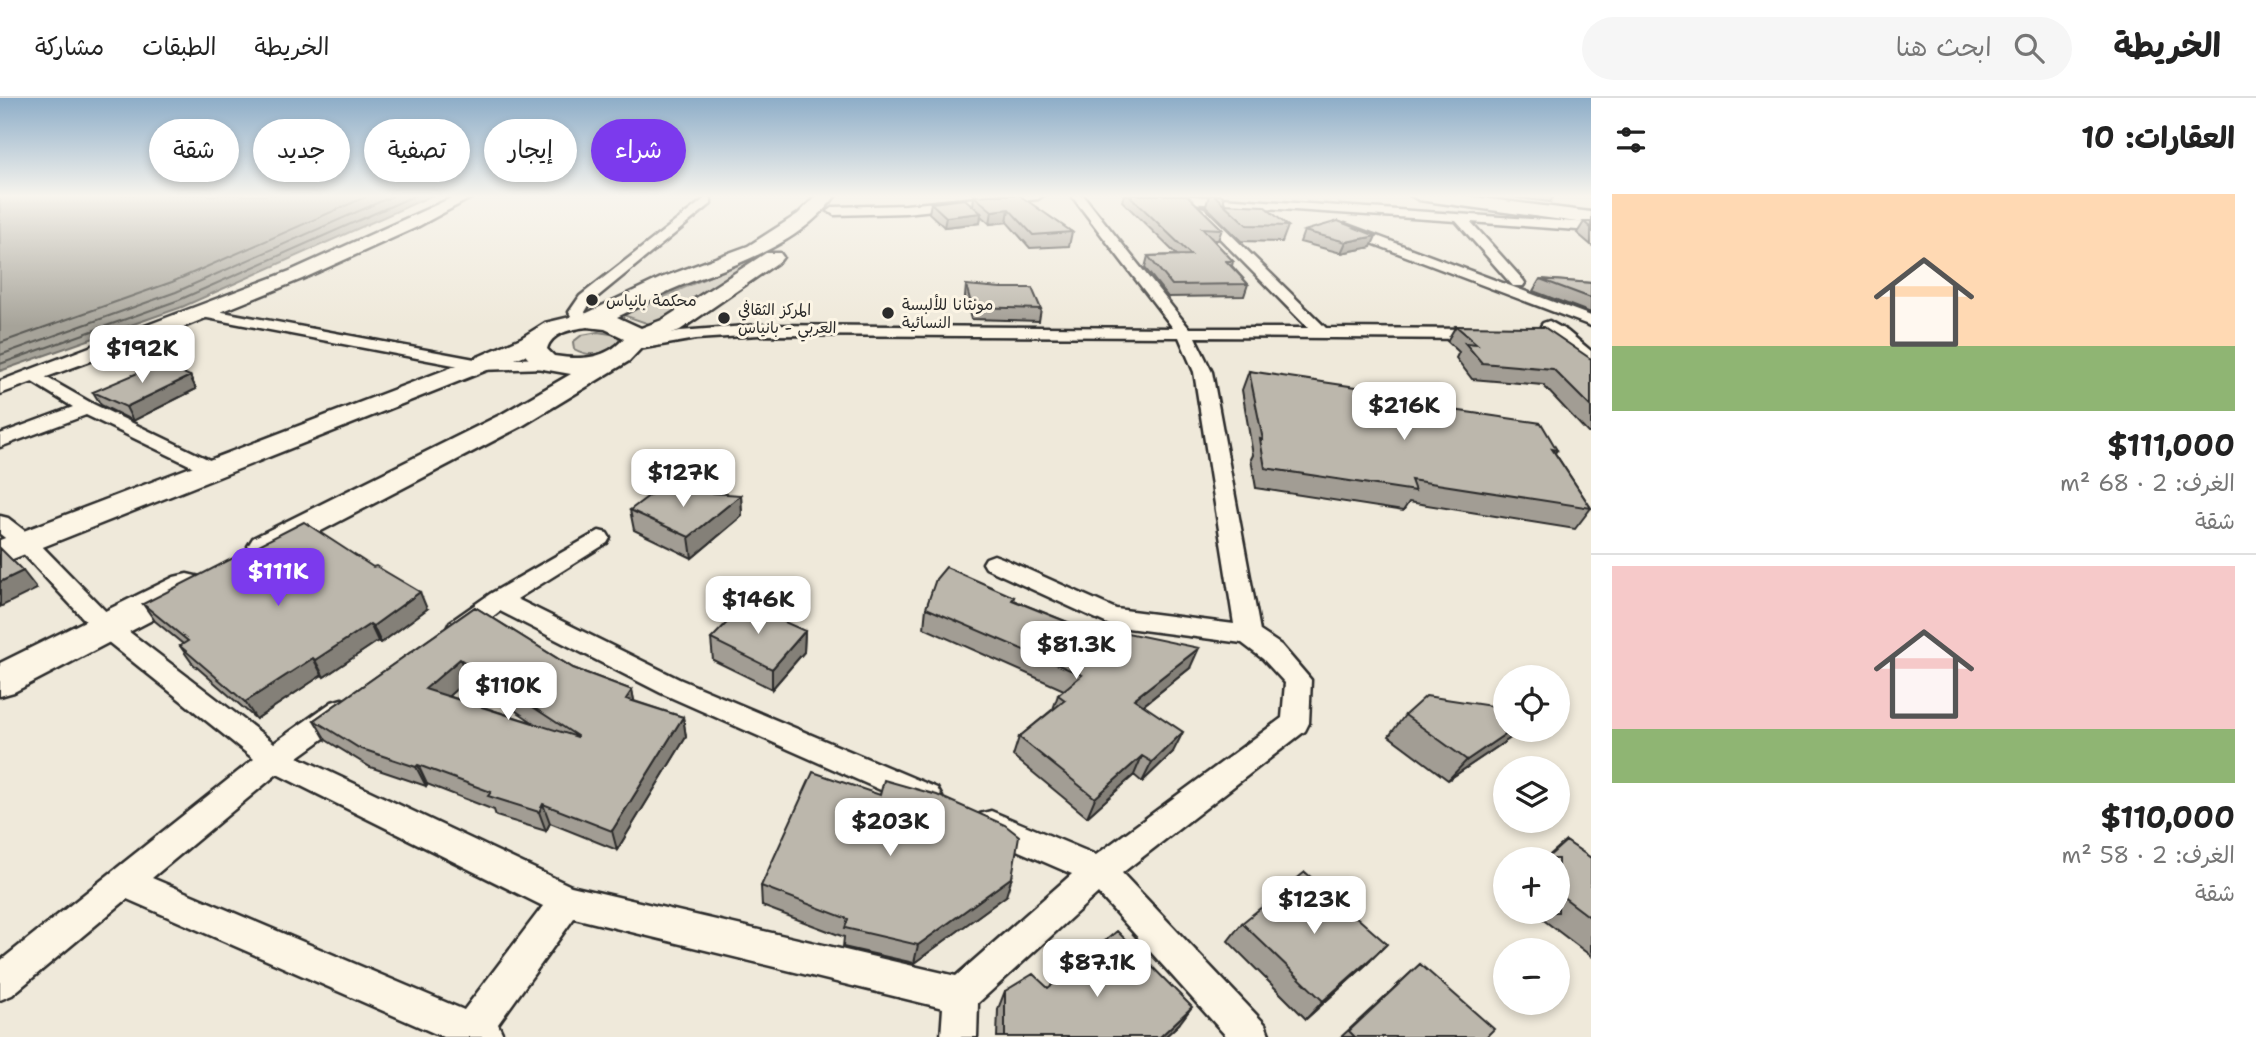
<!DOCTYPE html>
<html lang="ar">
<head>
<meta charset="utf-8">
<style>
  body { margin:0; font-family:"Shantell Sans","Playpen Sans Arabic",sans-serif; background:#f6f6f6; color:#222; direction:rtl; height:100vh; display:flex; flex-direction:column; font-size:26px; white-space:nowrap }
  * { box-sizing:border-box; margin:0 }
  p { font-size:23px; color:#767676 }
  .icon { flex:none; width:38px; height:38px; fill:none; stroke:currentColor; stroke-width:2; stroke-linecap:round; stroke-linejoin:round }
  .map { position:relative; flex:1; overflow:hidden; direction:ltr }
  .drawer { display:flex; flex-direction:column; background:#fff; width:665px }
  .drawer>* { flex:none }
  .hud { position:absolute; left:21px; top:21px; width:665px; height:63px; direction:rtl; display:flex; gap:14px }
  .tools { position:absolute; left:1493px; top:567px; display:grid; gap:14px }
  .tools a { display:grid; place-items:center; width:77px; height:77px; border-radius:50%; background:#fff; box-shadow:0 4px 10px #0003; font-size:35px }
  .price { position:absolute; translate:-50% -60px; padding:0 16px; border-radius:14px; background:#fff; color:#222; font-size:23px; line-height:46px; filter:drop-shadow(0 2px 4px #0008) }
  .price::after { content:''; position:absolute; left:50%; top:42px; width:21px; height:16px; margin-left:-10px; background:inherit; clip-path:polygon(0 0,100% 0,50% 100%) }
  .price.current { background:#7c3aed; color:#fff }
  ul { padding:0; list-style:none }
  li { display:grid; align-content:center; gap:14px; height:371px; padding:0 21px }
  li+li { border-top:2px solid #e0e0e0 }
  li span { display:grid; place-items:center; height:217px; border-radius:0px; color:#555 }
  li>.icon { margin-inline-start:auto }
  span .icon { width:126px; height:126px; fill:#fffc; stroke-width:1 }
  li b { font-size:30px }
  h2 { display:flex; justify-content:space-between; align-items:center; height:84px; padding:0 21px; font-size:30px }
  .pill { padding:0 24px; border-radius:32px; background:#fff; box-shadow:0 4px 10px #0003; font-size:24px; line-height:63px }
  .pill.current { background:#7c3aed; color:#fff }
  header { display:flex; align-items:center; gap:42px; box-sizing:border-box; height:98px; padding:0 35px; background:#fff; border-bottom:2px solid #e0e0e0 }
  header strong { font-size:33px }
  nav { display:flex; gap:38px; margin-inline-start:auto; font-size:24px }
  .search { width:490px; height:63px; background:#f6f6f6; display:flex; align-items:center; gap:18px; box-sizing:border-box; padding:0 24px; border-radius:38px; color:#767676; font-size:26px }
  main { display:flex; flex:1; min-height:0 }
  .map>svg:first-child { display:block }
  .green { fill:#d2cdc0; stroke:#7e7c76; stroke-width:2 }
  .water { fill:#a6a399; stroke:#75736d; stroke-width:2 }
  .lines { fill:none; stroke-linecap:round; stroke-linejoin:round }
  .shore { stroke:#5c5b57; stroke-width:2 }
  .minor-casing { stroke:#2b2b2b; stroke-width:5 }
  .tertiary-casing { stroke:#2b2b2b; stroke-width:5 }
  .primary-casing { stroke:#2b2b2b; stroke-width:5 }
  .minor { fill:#fcf5e5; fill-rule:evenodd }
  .tertiary { fill:#fcf5e5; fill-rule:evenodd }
  .primary { fill:#fcf5e5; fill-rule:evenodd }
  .wall { fill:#a29d94; stroke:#2b2b2b; stroke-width:2; fill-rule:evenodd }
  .shaded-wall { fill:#848078; stroke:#2b2b2b; stroke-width:2 }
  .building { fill:#bcb7ac; stroke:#2b2b2b; stroke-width:2; fill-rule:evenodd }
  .poi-dot { fill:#2b2b2b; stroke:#fcf5e5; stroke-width:2.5 }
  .labels { text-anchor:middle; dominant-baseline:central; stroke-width:6; stroke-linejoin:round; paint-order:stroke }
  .far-poi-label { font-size:16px; fill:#2b2b2b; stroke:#fcf5e5; text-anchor:start }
</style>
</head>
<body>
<header>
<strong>الخريطة</strong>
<div class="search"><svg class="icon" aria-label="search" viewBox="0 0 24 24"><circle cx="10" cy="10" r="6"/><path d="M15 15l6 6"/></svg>ابحث هنا</div>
<nav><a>الخريطة</a><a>الطبقات</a><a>مشاركة</a></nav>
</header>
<main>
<section class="drawer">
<h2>العقارات: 10<svg class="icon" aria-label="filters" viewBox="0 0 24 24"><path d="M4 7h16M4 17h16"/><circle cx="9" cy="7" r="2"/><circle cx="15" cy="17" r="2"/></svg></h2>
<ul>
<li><span style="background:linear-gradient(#ffd9b3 70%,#8fb573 0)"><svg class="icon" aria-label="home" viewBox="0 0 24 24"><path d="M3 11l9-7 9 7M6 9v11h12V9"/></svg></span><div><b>$111,000</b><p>الغرف: 2 · 68 m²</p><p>شقة</p></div></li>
<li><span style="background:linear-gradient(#f6c9c9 75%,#8fb573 0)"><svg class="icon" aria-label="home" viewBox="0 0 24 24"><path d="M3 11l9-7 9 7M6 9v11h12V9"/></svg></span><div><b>$110,000</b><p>الغرف: 2 · 58 m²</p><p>شقة</p></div></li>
</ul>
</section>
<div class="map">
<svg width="1591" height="939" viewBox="0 0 1591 939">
  <rect width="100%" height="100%" fill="#efe9da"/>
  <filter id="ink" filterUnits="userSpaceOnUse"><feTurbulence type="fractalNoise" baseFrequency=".0143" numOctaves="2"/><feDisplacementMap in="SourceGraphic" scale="14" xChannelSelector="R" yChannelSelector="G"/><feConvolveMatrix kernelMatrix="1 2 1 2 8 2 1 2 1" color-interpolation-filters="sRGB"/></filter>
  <g filter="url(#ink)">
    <path class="green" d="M753,159L758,161L652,227L623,217Z
      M598,234L617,237L621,244C606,255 592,261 574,251L573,244L582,237Z"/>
    <path class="water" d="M0,97H433L182,209L0,273Z"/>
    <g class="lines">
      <path class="shore" d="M0,245L172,184L370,97
        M0,257L176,194L395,97
        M0,266L179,202L416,97"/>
      <g class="minor-casing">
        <path id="minor" d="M1007,97H1044L1038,101L905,115L834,117L828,113L834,109L905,107Z
          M1071,97H1083L1189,230H1308L1196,116L1194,113L1200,109L1204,110L1326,230L1483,231L1491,236L1483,241L1195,239L1212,274L1260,533L1281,547L1311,582L1309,625L1305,633L1122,775L1265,926L1270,939H1227L1098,795L978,905L977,939H941L943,910L574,820L498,926L504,939H443L127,801L12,897L0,902V863L254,661L97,535L18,450L0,436V418L8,420L34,440L115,523L274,645L332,604L342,601L352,604L355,612L352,620L298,659L571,788L956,878L1072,776L980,736L976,726L980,716L991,713L1096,757L1282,620L1285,585L1263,561L1242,545L1112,528L986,470L983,465L986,460L994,457L1002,460L1116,511L1234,526L1194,274L1179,239L759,237L696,241L633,252L625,247L627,244L680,233L759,227L1173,230ZM277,676L543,808L464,912L152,780Z
          M1125,97H1178L1591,125V133L1471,124L1523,182L1525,185L1523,188H1513L1456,123L1131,101Z
          M707,99L711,100V106L591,204L585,214L588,223L585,226H575L569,214L580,198Z
          M1345,126L1591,218V228L1340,133L1339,130Z
          M207,211L480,262L546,260L554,265L546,270L480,272L202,219L199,216L202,213Z
          M1549,223L1567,233L1591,253V266L1585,265L1555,241H1524L1516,236L1524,231H1543L1541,228L1543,225Z
          M35,273L93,306L222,368L225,372L222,376H208L86,317L0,349V336L73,309L29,282L26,278Z
          M599,433L607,435L610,440L607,445L517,501L679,581L937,690L942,699L937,708L927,712L917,708L661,595L500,513C485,524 469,542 450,536L447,530L450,524L490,496Z"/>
      </g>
      <g class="tertiary-casing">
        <path id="tertiary" d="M458,97H476L417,129L302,181L186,228L0,296V283L290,173Z"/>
      </g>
      <g class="primary-casing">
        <path id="primary" d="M817,97H836C799,148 736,166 680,188C658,197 638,209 617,219L641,230L662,222L766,155H780L783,159L780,163L680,232L647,244L629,263L522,328L277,456L265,459L253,456L248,448L253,440L502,316L571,276L537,270L525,257L0,466V442L471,262L521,240L545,225L587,215L661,180L748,148L798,116ZM587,229L605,231L624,240C606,262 580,262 554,258L547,251C551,235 572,231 587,229Z
          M1410,97H1458L1591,114V126L1419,102Z
          M187,476L200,479L205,488L200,497L14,594L0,598V565L174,479Z"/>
      </g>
      <use href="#minor" class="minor"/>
      <use href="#tertiary" class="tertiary"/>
      <use href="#primary" class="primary"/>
    </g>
    <path class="wall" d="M1124,97H1187L1222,131L1218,142H1213L1233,163L1232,168L1248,186L1244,198L1168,199L1145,170L1148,158L1177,157L1122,103Z
      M1209,97H1222L1225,106L1288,128L1282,144L1241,143L1206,108Z
      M1495,97H1555L1550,104Z
      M974,98L1072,134L1069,148L1030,150L1007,124L990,126L981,118L980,125L944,129L929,115L931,105L973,108Z
      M1584,124H1591V147L1577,135Z
      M1304,133L1371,149L1341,155L1300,144Z
      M1540,181L1591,185V215L1533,193Z
      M966,187L1041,211L1039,223L971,221L965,199Z
      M1456,228L1591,261V335H1588L1543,287L1472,281L1456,260L1459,254L1447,243Z
      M1249,273L1386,302L1557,352L1555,355L1591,410L1575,431L1409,404L1403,413L1256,390L1251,361L1253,357L1242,292Z
      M190,278L196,291L133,323L101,307L93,294Z
      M741,397L742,418L692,460L634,432L630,412Z
      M1014,499L1013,502L1095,535L1190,570L1144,607L1173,654L1142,684L1134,677L1087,719L1013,658L1019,639L1053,611L1058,597L1064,592L924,530L926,510Z
      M143,506L427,511L381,545L378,543L324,579L322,577L256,621L192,565L180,548L183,546L155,523Z
      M475,509L573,570L632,592L634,603L683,619L686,639L617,752L550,725L546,733L496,718L494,712L427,686L426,688L370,669L326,642L314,622ZM468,581L534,625L448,598Z
      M805,533L804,554L772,591L713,562L711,541Z
      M1405,617L1509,641L1448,682L1389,638Z
      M1566,743L1591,760V858L1533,814H1558V761H1545Z
      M761,788L1006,798L914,865L843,849L844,839L762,808Z
      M1242,825L1368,865L1306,921L1228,843Z
      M1420,866L1486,939H1341Z
      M1048,890L1179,926L1165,939H997L998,911L1005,893Z"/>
    <path class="shaded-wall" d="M1009,111L1007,124L990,126L992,113Z
      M981,115L980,125L944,129L946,119Z
      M1376,138L1371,149L1341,155L1346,144Z
      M190,278L196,291L133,323L126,309Z
      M741,397L742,418L692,460L689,439Z
      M23,473L37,491L0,509V484Z
      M420,494L427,511L381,545L373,528Z
      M370,526L378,543L324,579L315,562Z
      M805,533L804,554L772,591V571Z
      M1199,550L1190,570L1126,621L1134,601Z
      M313,560L322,577L256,621L245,604Z
      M460,561L468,581L434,611L425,591Z
      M632,592L636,612L626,601Z
      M683,619L686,639L617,752L612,733Z
      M1511,632H1518L1509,641L1448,682L1467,662Z
      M1183,634L1173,654L1142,684L1152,664Z
      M1142,658L1134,677L1087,719L1095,700Z
      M418,667L427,686L426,688L416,669Z
      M543,706L550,725L546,733L539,714Z
      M1012,779L1006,798L914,865L918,847Z
      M1387,846L1368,865L1306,921L1323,903Z
      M1192,909L1179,926L1165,939H1160Z"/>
    <path class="building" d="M990,97H1019L1072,134L1033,137L1009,111L992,113L974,98Z
      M1129,97H1187L1222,131L1202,130L1233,163H1226L1248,186L1172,187L1148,158L1191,157Z
      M1214,97H1222L1225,106L1264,108L1288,128L1247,127Z
      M965,101L981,115L946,119L931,105Z
      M1338,123L1376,138L1346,144L1304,133Z
      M1584,124H1591V130Z
      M1540,181L1591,185V200Z
      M966,187L1001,190H1032L1041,211L972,209Z
      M1456,228L1544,229L1591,261V309L1553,271L1482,265L1465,245L1477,246Z
      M161,265L190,278L126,309L93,294Z
      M1249,273L1383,293L1386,302L1541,325L1557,352L1552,351L1591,410L1411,382L1415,393L1265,370L1260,341L1263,342Z
      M658,391L741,397L689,439L630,412Z
      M304,424L373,469L376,468L420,494L373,528L370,526L315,562L313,560L245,604L180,548L188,543L143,506Z
      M0,450L23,473L0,484Z
      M946,469L1014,499L1012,502L1095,535L1099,529L1199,550L1134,601L1183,634L1152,664L1142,658L1095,700L1019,639L1065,602L1058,597L1082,577L926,510L936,481Z
      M745,506L805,533L772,571L711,541Z
      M475,509L573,570L632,592L626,601L683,619L612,733L543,706L539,714L488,698L491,694L418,667L416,669L359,650L314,622ZM460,561L577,638V639L425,591Z
      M1426,598L1505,610V632H1511L1467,662L1405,617Z
      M813,674L880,697L884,682L937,697L1005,727L1019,738L1012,779L918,847L845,830L848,821L761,788Z
      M1566,743L1591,760V820L1558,795V761H1546Z
      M1305,774L1387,846L1323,903L1242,825Z
      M1117,833L1192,909L1160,939H1005V893L1033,876L1048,890Z
      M1420,866L1494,931L1486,939H1355L1349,933Z"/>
  </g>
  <linearGradient id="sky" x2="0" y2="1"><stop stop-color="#8dadc8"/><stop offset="0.43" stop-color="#f8f5ee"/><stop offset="1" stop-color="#f8f5ee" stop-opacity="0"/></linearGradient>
  <rect width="1591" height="228" fill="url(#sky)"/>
  <g class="poi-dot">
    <circle cx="592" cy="202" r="7"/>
    <circle cx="888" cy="215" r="7"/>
    <circle cx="724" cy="220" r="7"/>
  </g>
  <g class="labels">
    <g class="far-poi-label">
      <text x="606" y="202">محكمة بانياس</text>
      <text x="902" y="206">مونتانا للألبسة<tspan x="902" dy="18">النسائية</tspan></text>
      <text x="738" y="211">المركز الثقافي<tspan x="738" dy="18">العربي - بانياس</tspan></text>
    </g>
  </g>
</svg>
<div class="tools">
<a><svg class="icon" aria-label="locate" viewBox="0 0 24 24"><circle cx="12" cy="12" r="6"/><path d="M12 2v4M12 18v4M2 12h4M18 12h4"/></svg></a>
<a><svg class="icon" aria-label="layers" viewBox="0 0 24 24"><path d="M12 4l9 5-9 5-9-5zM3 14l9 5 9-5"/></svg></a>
<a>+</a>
<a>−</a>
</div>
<b class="price" style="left:142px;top:287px">$192K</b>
<b class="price" style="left:1404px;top:344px">$216K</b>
<b class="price" style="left:683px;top:411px">$127K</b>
<b class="price current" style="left:278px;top:510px">$111K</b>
<b class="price" style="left:758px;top:538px">$146K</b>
<b class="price" style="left:1076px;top:583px">$81.3K</b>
<b class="price" style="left:508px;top:624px">$110K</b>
<b class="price" style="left:890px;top:760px">$203K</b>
<b class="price" style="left:1314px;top:838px">$123K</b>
<b class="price" style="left:1097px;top:901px">$87.1K</b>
<div class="hud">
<a class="pill current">شراء</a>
<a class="pill">إيجار</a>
<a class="pill">تصفية</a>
<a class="pill">جديد</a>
<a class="pill">شقة</a>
</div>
</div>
</main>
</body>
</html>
